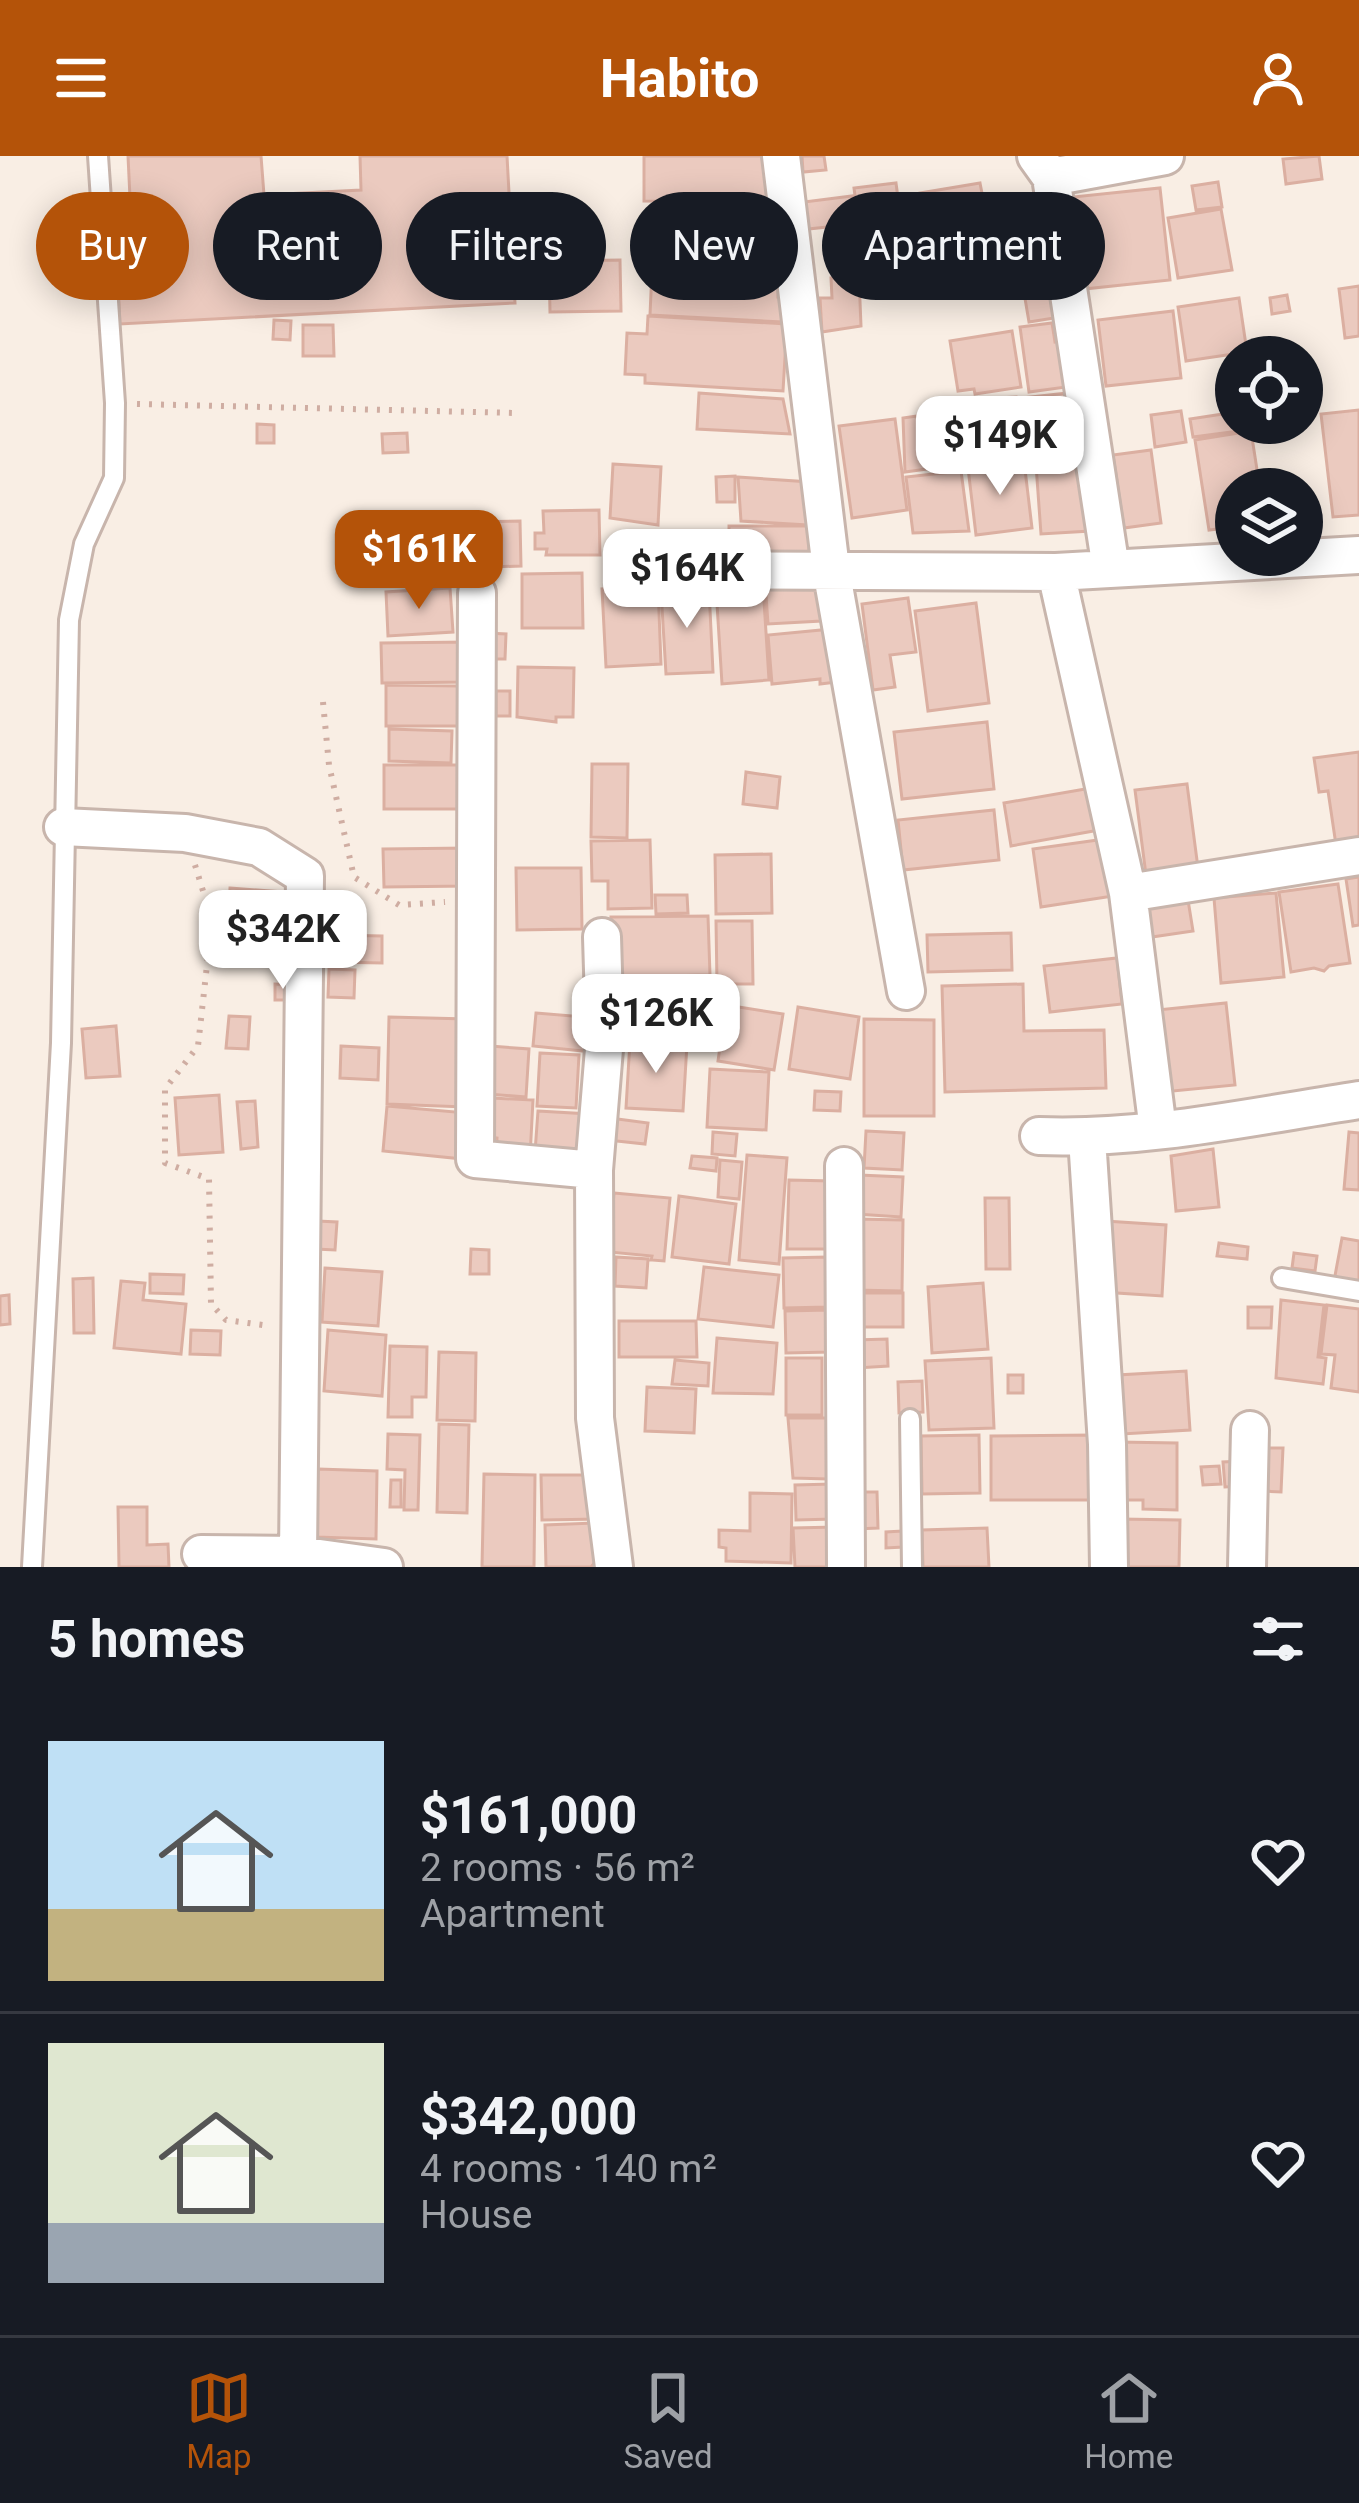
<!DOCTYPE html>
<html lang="en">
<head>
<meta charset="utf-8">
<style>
  body { margin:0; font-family:Roboto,sans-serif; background:#20242c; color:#f1f3f6; height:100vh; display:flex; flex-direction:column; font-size:45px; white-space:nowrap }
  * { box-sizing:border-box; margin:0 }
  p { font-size:39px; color:#9ea1a6 }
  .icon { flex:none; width:66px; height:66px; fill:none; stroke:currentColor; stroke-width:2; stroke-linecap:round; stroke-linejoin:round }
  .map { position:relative; height:1411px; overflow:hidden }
  .panel { display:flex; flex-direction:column; background:#171b24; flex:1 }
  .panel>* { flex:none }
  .hud { position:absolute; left:36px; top:36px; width:1287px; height:108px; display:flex; gap:24px }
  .buttons { position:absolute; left:1215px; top:180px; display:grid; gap:24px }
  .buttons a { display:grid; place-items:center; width:108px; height:108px; border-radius:50%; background:#171b24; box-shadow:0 6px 30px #0003; font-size:60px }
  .price { position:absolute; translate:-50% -102px; padding:0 27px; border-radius:24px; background:#fff; color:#222; font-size:39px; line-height:78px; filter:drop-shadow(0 3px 6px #0008) }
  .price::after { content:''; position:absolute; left:50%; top:72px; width:36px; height:27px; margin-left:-18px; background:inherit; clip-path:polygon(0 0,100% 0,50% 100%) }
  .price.current { background:#b45309; color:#fff }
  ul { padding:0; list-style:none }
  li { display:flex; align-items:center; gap:36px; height:300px; padding:0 48px }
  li+li { border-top:3px solid #363941 }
  li span { display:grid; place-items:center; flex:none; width:336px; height:240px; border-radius:0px; color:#555 }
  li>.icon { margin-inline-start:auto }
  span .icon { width:144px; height:144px; fill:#fffc; stroke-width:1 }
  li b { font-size:51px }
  h2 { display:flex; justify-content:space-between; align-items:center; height:144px; padding:0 48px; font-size:51px }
  .tag { padding:0 42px; border-radius:54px; background:#171b24; box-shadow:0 6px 30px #0003; font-size:42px; line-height:108px }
  .tag.current { background:#b45309; color:#fff }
  header { display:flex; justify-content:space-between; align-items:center; height:156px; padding:0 48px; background:#b45309; color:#fff; font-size:54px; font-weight:700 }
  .tab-bar { display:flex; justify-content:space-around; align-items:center; height:168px; border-top:3px solid #363941; background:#171b24; font-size:33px; color:#9ea1a6 }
  .tab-bar a { display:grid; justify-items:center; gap:6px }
  .tab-bar .current { color:#b45309 }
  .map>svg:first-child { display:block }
  .building { fill:#ebcabf; stroke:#dbafa1; stroke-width:3 }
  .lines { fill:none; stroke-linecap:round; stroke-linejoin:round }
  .lane-casing { stroke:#c8b5ac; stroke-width:24 }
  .street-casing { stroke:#c8b5ac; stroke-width:42 }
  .path { stroke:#cfada2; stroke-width:6; stroke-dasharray:3 9; stroke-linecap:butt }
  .lane { stroke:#fff; stroke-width:18 }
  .street { stroke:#fff; stroke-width:36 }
</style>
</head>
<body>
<header><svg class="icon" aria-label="menu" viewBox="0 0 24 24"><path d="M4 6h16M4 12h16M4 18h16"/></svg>Habito<svg class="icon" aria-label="person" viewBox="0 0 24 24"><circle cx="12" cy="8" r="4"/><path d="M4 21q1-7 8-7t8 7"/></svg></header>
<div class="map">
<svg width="1359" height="1411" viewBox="0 0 1359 1411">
  <rect width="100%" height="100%" fill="#f9eee4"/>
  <path class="building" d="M128,0H261L264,39L361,34L360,0H507L515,147L120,168L117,105L133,104Z
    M644,0H768V46L644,45Z
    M802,0H824L826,14L803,16Z
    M1319,0L1322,23L1286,28L1283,3Z
    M1218,26L1222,51L1196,54L1192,30Z
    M896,27L898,42L916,40L919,63L859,70L854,32Z
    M980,27L986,58L925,68L920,37Z
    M1160,32L1170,124L1084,133L1073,41Z
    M852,40L856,68L808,73L804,46Z
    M1221,53L1232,114L1178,122L1168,62Z
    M1043,103L1054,162L1029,166L1019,107Z
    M620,104L621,155L550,156L549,105Z
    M711,109L732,110V118L774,120V129L779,127L778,141H784L783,166L650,159L652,114L711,117Z
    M859,121L861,170L822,176L820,142H832L831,122Z
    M1359,130V180L1345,182L1339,133Z
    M1287,139L1290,155L1272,158L1270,142Z
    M1239,142L1247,196L1186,205L1178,151Z
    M1173,155L1181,222L1106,230L1098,164Z
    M648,160L787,168L783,235L645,227V219L625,218L627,177L647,178Z
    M274,164L291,165L290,184L273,183Z
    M1052,167L1055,186L1060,185L1066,231L1029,236L1020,171Z
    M303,169H333L334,200H303Z
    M1012,175L1021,231L975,238L974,233L958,235L950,185Z
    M699,237L783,243L790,278L697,273Z
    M1068,237L1074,287L1027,292L1021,242Z
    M1016,241L1019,296L984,298V293H966L964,261L957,262L956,244Z
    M1359,254V359L1333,361L1321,258Z
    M951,255L964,308L905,316L903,262Z
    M1181,255L1186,286L1155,291L1151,259Z
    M1236,256L1239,275L1193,281L1190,263Z
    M895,263L907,354L852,362L839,270Z
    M257,268L274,269V287H257Z
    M1251,275L1260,333H1236V371L1209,374L1195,284Z
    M407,277L408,296L383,297L382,278Z
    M1079,292L1090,375L1041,378L1035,295Z
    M1151,294L1161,367L1124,372L1113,299Z
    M1024,305L1032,372L976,379L968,312Z
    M613,308L661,311L658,369L610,362Z
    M961,315L969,375L913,377L906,321Z
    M735,320V346H717L716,321Z
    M738,321L810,326L808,369L741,365Z
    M599,354L600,399H546L547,393H535V377H544L543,355Z
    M520,365L521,410L490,411L491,427L469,428L467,366Z
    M729,370H809V404H729Z
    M642,383H677V399H642Z
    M403,412L404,428L380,429L379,414Z
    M582,417L583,472H522V418Z
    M818,421L821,465L768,468L765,424Z
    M763,429L769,524L722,528L716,432Z
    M658,430L661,508L606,511L602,433Z
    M450,432L453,476L388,480L386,436Z
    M709,433L713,516L666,518L661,435Z
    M908,442L916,496L890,499L895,531L873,534L862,448Z
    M976,447L989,547L928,555L915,455Z
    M832,473L837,526L820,528V523L772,528L768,479Z
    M487,477L506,478L505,503H486Z
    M469,486L470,526L382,527L381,487Z
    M518,511L574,512L573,561H556V566L517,561Z
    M386,529L460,530L459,570H386Z
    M496,535H510V560H496Z
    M987,566L994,633L902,643L894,576Z
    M389,573L452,575L451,607L389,605Z
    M1359,596V685L1336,689L1328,635L1319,636L1314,602Z
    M592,608H628L627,682L591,681Z
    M384,609H462V653H384Z
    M746,616L780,621L777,652L743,648Z
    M1187,628L1198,712L1146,719L1135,634Z
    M1091,632L1099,674L1011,690L1004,647Z
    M994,654L999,704L903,714L898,664Z
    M1105,683L1113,740L1041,751L1033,693Z
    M650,684L652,752L608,753V725H592L591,685Z
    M468,692V730L384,731L383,693Z
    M771,698L772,757L716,758L715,699Z
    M516,712H581L582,773L517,774Z
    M1359,721V769L1353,770L1346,723Z
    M1338,728L1350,807L1329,810L1324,815L1314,812L1291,816L1279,736Z
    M230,732L296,737L293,788L227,784Z
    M1276,737L1284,821L1221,827L1214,742Z
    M655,739H687L688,757L656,758Z
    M1188,744L1193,775L1152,781L1148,750Z
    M708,760L710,819L612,821L611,761Z
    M716,765H752L753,828H717Z
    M1011,777L1012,814L928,816L927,779Z
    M331,779L382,780V807L330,806Z
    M1117,802L1122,848L1050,856L1044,810Z
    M329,813L355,814L354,842L328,841Z
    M275,828L291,829L290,844H275Z
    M1023,828L1024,875L1104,874L1106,932L945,936L942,830Z
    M635,839L711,844L709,885L646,881L647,874H633Z
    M1226,847L1235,929L1173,935L1166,929L1157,854Z
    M726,849L783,858L774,914L718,905Z
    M798,851L859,861L850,923L789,913Z
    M536,857L597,862L593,896L533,890Z
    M229,860L250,861L248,893L226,892Z
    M389,861L467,863L465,951L387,948Z
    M864,863L934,864V960H864Z
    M116,870L120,920L86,922L82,873Z
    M630,885L687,888L683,955L626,952Z
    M341,890L379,892L378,924L340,922Z
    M490,890L529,893L526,941L487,938Z
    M540,897L579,899L576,952L537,950Z
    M710,913L769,916L766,974L707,971Z
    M815,935L841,936L840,955L814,954Z
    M219,939L223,996L179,999L175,942Z
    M492,942L533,944L530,1001L496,999L497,982L490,981Z
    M255,945L258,991L241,993L237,946Z
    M387,950L467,957L463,1003L383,995Z
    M538,955L589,958L586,999L535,996Z
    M610,962L648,967L645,988L607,984Z
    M866,975L904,977L902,1014L864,1012Z
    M713,976L737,978L735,1000L712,998Z
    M1349,976L1359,977V1034L1344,1033Z
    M1213,993L1219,1051L1176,1055L1171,1000Z
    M747,999L787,1002L779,1108L739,1104Z
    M692,1000L717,1002L716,1015L690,1012Z
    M720,1004L742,1006L739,1043L718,1041Z
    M859,1019L903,1021L901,1061L856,1058Z
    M789,1024L831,1025L829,1093H787Z
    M614,1037L670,1042L664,1105L651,1104L652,1100L609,1096Z
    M679,1040L736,1048L729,1108L672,1101Z
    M985,1042H1009L1010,1113H986Z
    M855,1063L903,1064L902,1135L854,1134Z
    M317,1065L337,1066L335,1094L316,1093Z
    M1105,1065L1166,1069L1162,1140L1102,1136Z
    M1342,1082L1359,1085V1129L1334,1125Z
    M1219,1087L1248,1091L1247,1103L1217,1100Z
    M471,1093L489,1094V1118H470Z
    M1294,1097L1317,1100L1315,1115L1292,1112Z
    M616,1101L648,1103L646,1132L615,1130Z
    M827,1101L828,1151L784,1152L783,1102Z
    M704,1111L779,1119L773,1171L698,1163Z
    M325,1112L382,1116L378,1170L322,1166Z
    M150,1118L184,1119L183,1138L150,1137Z
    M93,1122L94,1177H74L73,1123Z
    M121,1125L145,1127L143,1144L186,1148L181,1198L114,1192Z
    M983,1127L988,1193L932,1197L928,1131Z
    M855,1137H903V1171H855Z
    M9,1139L10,1168L0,1169V1140Z
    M1281,1144L1324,1149L1318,1201L1326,1202L1323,1228L1276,1222Z
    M1327,1149L1359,1153V1236L1331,1232L1335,1199L1321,1198Z
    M1248,1151H1272L1271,1172H1248Z
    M829,1154L830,1196L786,1197L785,1155Z
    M619,1165H696L697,1201H619Z
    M191,1174L221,1175L220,1199L190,1198Z
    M328,1174L386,1179L382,1240L324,1235Z
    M717,1182L777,1187L773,1238L713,1237Z
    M887,1183L888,1210L857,1212L855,1184Z
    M390,1190L427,1191L426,1241H412V1261H388Z
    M439,1196L476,1197L475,1265L437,1264Z
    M786,1202H822V1259H786Z
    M991,1202L994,1272L929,1274L925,1205Z
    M675,1204L709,1207L708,1230L672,1228Z
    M1186,1215L1190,1274L1122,1278L1118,1219Z
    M1008,1219H1023V1237H1008Z
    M922,1225L923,1256L899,1257L898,1226Z
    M647,1231L696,1233L694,1277L645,1275Z
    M788,1262H828V1323L793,1322Z
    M439,1268L469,1269L467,1357L437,1356Z
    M388,1278L420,1279L418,1354H404L405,1314L387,1313Z
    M979,1279L980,1337L922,1338L921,1280Z
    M1093,1279V1344H991V1280Z
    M1117,1286L1177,1287V1354L1143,1353V1344H1117Z
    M1264,1292H1283L1281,1336L1263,1335Z
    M1242,1305L1244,1330L1225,1331L1223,1306Z
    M1219,1310L1221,1328L1203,1329L1201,1311Z
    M318,1313L377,1315L376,1383L316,1381Z
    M484,1318L535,1319L534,1411H482Z
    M541,1319H599L600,1363L542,1364Z
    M391,1324H401V1351H390Z
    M832,1328L834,1363L796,1364L795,1329Z
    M855,1336H877L878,1372L856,1373Z
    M750,1337L792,1338L791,1407L726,1405V1392L719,1391V1374L750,1375Z
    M118,1351H147V1389L168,1388L169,1411H119Z
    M1120,1363L1180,1364L1179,1411H1120Z
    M594,1367L596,1405L591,1411H546L545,1369Z
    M836,1371L838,1411H795L793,1372Z
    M987,1372L989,1411H923L922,1374Z
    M902,1375L903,1391L886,1392V1376Z"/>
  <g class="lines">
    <g class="lane-casing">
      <path id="lane" d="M1282,1122L1359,1135
        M910,1263L912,1411
        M32,1411L61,887L69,464L84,388L114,322L115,247L98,0"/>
    </g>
    <g class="street-casing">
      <path id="street" d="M781,0L831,413L906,835
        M1036,0L1051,21L1111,413
        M1051,21L1165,0
        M660,414L1056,416L1359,399
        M1056,416L1128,737L1158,974
        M477,437L475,1003L594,1014
        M63,671L185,677L259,691L305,720L298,1399
        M1128,737L1359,700
        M602,781L605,881L594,1014L595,1262L614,1411
        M1039,980C1146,984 1254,960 1359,944
        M1087,982L1107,1288L1109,1411
        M844,1010L846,1411
        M201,1398L298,1399L384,1411
        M1247,1411L1250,1274"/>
    </g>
    <path class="path" d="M137,248L517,257
      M323,546L329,609L354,721L399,749L445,746
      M195,709L212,764L198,890L165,933V1007L209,1023L211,1148L226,1164L270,1170"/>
    <use href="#lane" class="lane"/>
    <use href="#street" class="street"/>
  </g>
</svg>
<div class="buttons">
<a><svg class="icon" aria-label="locate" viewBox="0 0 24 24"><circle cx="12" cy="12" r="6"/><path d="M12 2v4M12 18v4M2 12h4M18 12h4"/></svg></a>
<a><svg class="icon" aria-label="layers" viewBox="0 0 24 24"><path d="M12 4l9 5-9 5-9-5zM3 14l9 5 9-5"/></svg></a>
</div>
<b class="price" style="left:1000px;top:342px">$149K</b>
<b class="price current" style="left:419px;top:456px">$161K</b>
<b class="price" style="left:687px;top:475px">$164K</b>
<b class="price" style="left:283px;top:836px">$342K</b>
<b class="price" style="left:656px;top:920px">$126K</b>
<div class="hud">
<a class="tag current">Buy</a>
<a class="tag">Rent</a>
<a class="tag">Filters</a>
<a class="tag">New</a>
<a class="tag">Apartment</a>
</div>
</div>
<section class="panel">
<h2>5 homes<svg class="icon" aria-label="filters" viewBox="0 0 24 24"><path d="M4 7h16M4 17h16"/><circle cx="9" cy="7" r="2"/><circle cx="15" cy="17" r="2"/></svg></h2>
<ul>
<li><span style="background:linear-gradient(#bfe0f5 70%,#c2b280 0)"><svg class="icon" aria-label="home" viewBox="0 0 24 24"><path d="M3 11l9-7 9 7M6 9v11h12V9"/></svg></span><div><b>$161,000</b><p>2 rooms · 56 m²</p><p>Apartment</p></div><svg class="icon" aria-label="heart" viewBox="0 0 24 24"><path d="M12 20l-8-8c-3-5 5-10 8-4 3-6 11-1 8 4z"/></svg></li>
<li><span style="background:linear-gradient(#dfe7d0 75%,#9aa5b1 0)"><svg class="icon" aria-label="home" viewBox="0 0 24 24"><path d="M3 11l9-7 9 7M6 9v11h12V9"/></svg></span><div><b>$342,000</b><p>4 rooms · 140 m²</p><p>House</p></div><svg class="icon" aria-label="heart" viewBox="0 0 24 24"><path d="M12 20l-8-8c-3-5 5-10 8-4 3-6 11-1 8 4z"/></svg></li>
</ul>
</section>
<nav class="tab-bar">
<a class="current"><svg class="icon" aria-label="map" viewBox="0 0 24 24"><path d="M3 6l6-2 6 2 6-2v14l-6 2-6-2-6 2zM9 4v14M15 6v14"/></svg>Map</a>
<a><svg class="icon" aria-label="saved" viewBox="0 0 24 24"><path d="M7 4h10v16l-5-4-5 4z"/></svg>Saved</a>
<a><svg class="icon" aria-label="home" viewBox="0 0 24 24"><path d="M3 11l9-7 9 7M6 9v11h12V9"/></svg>Home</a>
</nav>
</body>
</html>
